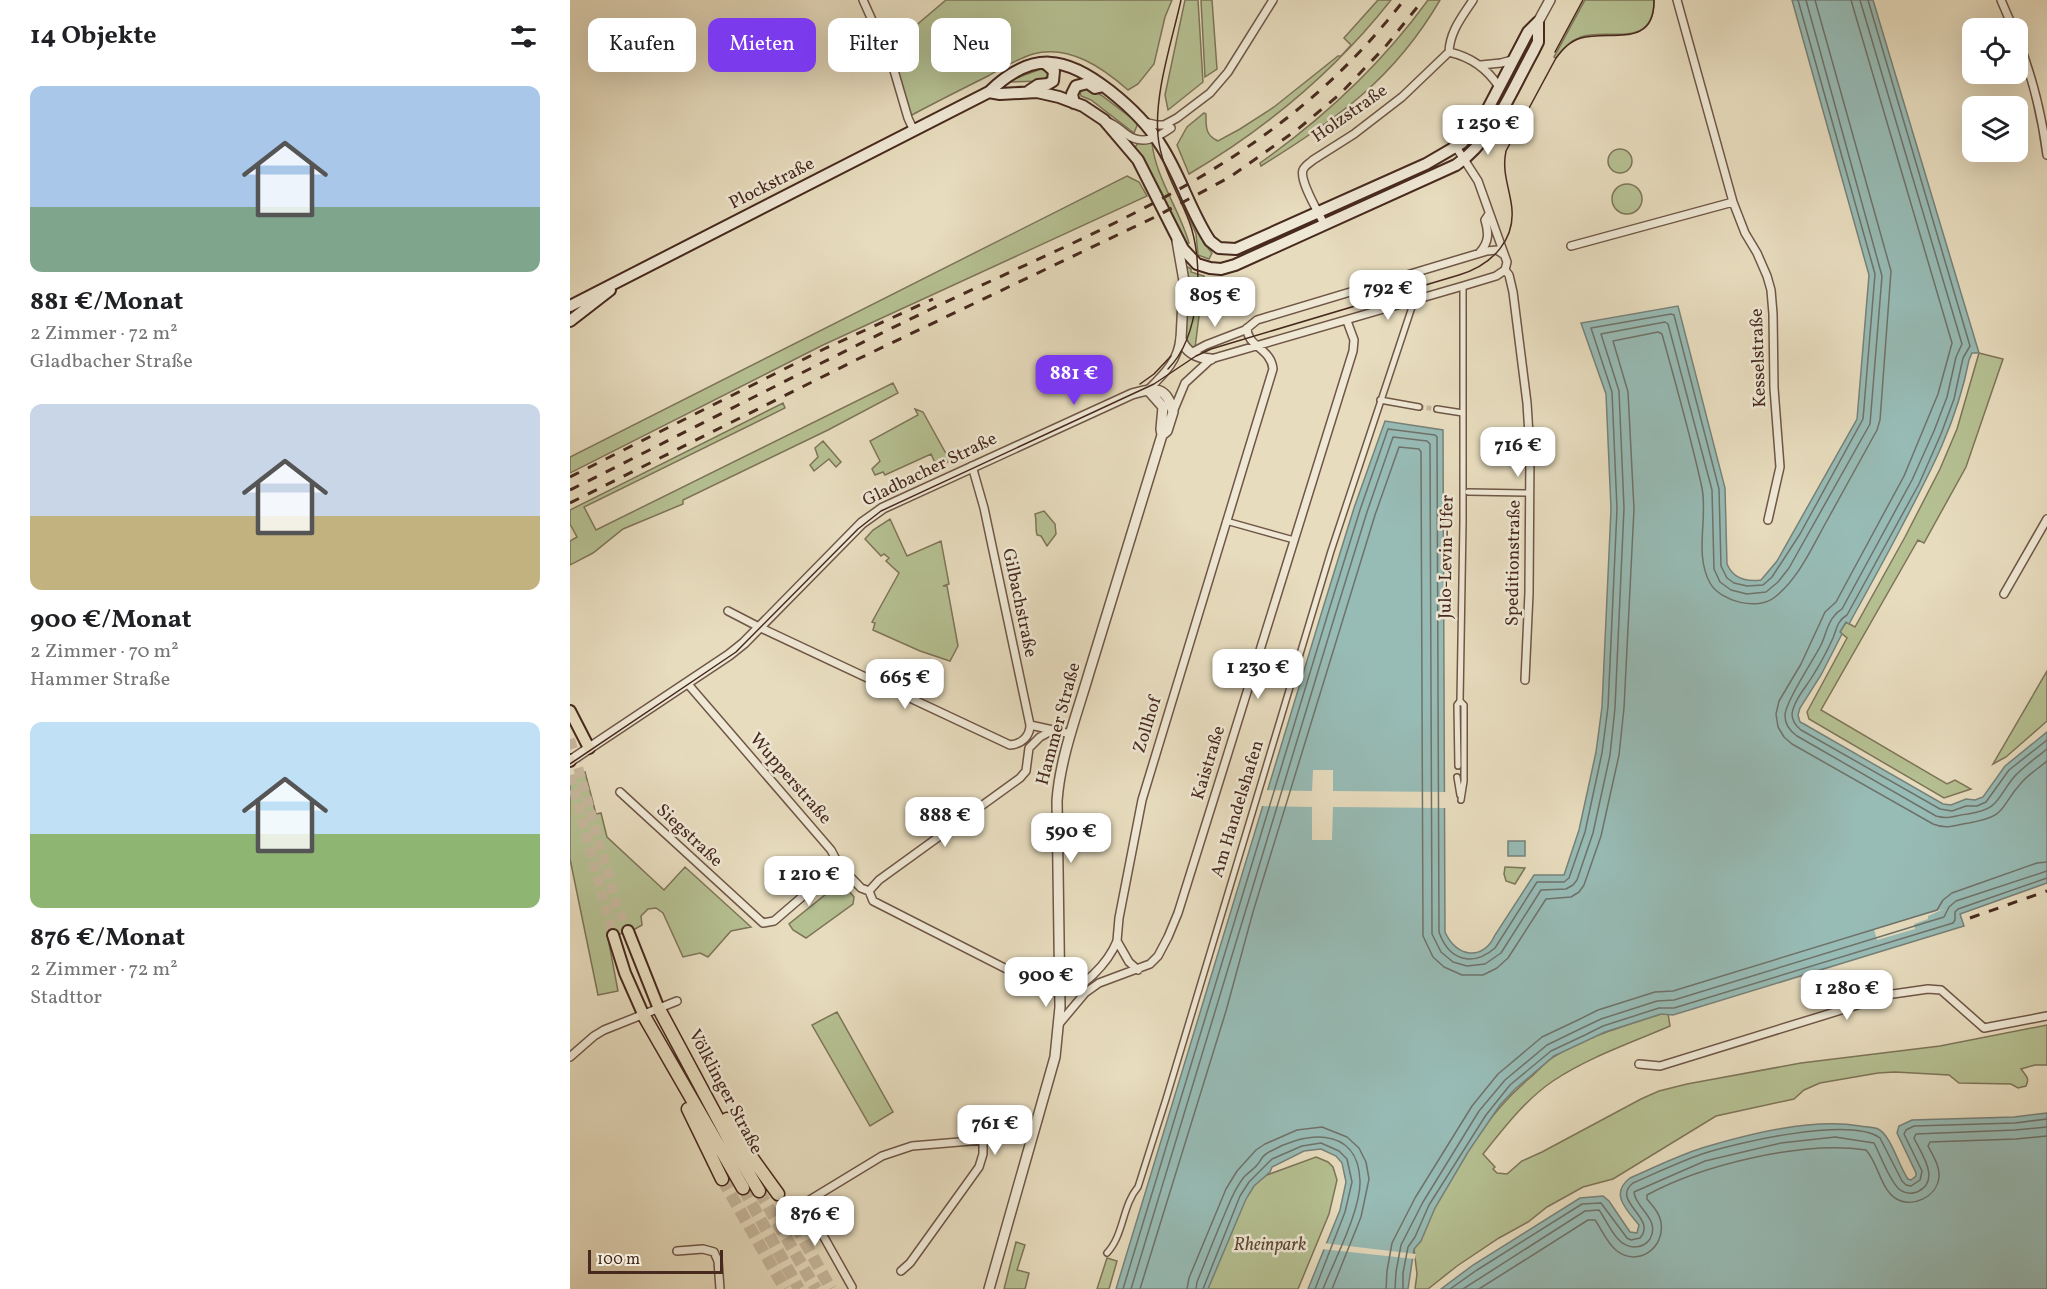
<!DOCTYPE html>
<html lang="de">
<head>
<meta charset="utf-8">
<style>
  body { margin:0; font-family:Vollkorn,serif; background:#f6f6f6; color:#202124; height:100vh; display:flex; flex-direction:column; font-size:22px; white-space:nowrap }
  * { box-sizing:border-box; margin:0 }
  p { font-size:20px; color:#757577 }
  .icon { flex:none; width:33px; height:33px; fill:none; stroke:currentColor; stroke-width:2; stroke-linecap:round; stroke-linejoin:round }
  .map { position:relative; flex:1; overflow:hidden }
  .side { display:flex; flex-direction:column; background:#fff; width:570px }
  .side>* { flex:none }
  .hud { position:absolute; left:18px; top:18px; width:570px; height:54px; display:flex; gap:12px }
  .tools { position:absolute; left:1392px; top:18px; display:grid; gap:12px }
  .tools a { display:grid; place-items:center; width:66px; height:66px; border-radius:12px; background:#fff; box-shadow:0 6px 24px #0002; font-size:30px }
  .scale { position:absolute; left:18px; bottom:15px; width:135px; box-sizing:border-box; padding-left:6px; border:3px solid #47291e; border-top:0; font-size:16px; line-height:21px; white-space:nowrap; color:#47291e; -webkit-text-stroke:4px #efe8d5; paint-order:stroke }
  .price { position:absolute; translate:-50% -51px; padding:0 14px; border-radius:12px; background:#fff; color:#222; font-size:20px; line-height:39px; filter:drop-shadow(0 2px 3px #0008) }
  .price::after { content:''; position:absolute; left:50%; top:36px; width:18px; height:14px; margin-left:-9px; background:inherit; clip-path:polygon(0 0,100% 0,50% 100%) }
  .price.on { background:#7c3aed; color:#fff }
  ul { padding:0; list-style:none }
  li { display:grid; align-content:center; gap:12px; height:318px; padding:0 30px }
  li span { display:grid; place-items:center; height:186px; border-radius:12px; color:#555 }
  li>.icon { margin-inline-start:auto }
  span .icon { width:108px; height:108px; fill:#fffc; stroke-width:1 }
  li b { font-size:26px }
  h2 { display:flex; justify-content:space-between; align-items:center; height:72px; padding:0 30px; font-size:26px }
  .chip { padding:0 21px; border-radius:12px; background:#fff; box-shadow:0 6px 24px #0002; font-size:21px; line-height:54px }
  .chip.on { background:#7c3aed; color:#fff }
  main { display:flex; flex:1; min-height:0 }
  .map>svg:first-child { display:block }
  .green { fill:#b5c092; stroke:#7e7458; stroke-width:1.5 }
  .water { fill:#97bbb5; stroke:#778179; stroke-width:1.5 }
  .pier { fill:#e7dcbe }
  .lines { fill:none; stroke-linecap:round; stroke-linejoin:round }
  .shore { stroke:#6f726a; stroke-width:1.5 }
  .pedestrian-tunnel { stroke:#c7b89e; stroke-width:5; stroke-dasharray:5 2.5; stroke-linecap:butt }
  .primary-tunnel { stroke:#c7b89e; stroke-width:10; stroke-dasharray:10 5; stroke-linecap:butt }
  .trunk-tunnel { stroke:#c7b89e; stroke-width:12; stroke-dasharray:12 6; stroke-linecap:butt }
  .pedestrian-casing { stroke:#6f5646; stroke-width:8 }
  .minor-casing { stroke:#6f5646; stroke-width:10 }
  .tertiary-casing { stroke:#6f5646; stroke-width:12 }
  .secondary-casing { stroke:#47291e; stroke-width:14 }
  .primary-casing { stroke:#47291e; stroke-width:14 }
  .trunk-casing { stroke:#47291e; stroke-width:15 }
  .pedestrian { stroke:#efe8d5; stroke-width:5 }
  .minor { stroke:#efe8d5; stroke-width:7 }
  .tertiary { stroke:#efe8d5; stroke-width:9 }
  .secondary { stroke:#efe8d5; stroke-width:10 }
  .primary { stroke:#e7dcbe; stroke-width:10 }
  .trunk { stroke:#e7dcbe; stroke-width:12 }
  .tram { stroke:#47291e; stroke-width:1.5 }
  .rail { stroke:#47291e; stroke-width:3; stroke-dasharray:10 10; stroke-linecap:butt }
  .labels { text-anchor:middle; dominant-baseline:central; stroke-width:5; stroke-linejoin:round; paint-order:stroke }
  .street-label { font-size:18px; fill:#47291e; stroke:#efe8d5 }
  .park-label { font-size:18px; font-style:italic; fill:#5d4735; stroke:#efe8d5 }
</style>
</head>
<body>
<main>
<section class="side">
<h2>14 Objekte<svg class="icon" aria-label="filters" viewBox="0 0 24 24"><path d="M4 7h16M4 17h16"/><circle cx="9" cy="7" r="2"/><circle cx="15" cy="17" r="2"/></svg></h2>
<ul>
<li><span style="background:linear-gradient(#a9c7e8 65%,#7fa58c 0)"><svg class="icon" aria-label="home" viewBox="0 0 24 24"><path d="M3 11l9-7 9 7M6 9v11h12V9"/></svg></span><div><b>881 €/Monat</b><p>2 Zimmer · 72 m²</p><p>Gladbacher Straße</p></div></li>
<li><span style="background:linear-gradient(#c9d6e8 60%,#c2b280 0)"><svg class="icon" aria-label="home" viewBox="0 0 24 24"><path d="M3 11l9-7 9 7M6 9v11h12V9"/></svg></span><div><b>900 €/Monat</b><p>2 Zimmer · 70 m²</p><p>Hammer Straße</p></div></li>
<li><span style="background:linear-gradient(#bfe0f5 60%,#8fb573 0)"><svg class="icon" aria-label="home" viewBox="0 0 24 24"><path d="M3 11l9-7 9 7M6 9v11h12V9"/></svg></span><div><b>876 €/Monat</b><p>2 Zimmer · 72 m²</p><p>Stadttor</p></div></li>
</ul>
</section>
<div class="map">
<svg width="1477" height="1289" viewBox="0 0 1477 1289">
  <rect width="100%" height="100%" fill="#e7dcbe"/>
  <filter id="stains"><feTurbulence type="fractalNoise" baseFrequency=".00333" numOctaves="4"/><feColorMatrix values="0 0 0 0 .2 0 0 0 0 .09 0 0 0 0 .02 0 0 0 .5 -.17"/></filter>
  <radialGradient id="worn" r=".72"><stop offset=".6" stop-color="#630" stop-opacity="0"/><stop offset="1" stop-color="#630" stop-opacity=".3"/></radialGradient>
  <path class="green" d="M376,0H602L595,17L584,64L568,84L558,90C533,68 499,44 463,54C447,59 432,68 418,76C392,89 366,102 340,116L317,50Z
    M615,0H628L633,82L598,110L595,95Z
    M631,0H642L647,69L635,77Z
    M808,0H821C765,71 697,128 619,174L607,145L617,127L634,113L636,114C636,127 635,135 648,141L670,129L704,107L768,56H771L781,45L774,38Z
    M858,0H870C824,79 767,119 691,166L690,163C755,117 811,65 858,0Z
    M1015,0H1084C1084,51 1037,27 1011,37C1000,41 992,49 986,58L984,57Z
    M471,69L476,71L478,75L473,81L441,82V80Z
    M517,88L531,95L568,123L564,133L521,100L511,96L510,92Z
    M568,143H582C586,179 609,208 619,243H616L614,239L588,186L565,147Z
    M1038 161a12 12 0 1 1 24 0a12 12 0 1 1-24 0Z
    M557,176L569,182L577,196L253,345L0,473V457Z
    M1042 199a15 15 0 1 1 30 0a15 15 0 1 1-30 0Z
    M609,196L634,243L642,253L639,259L628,255L626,234Z
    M616,266L621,269V272L634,276L625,348L622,350L617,344L614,336Z
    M1409,353L1433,359L1396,467L1354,543L1348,540L1251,710L1377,784L1385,780L1401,789L1374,798L1239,719L1237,712L1277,638L1270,632L1276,622L1285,627L1335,537L1370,469L1387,429Z
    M323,383L328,393L258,430L113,500V504L53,529L23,553L0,565V541L7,537L0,524V510L213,403L215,408L14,507L26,530Z
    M345,409L353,412L380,461L367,467L361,454L315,475L313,472L305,475L302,469L310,461L300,441L348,415Z
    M253,441L271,462L266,467L259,459L244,471L240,465L248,457L245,448Z
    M474,511L485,524L486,534L477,546L471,536L467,535C465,528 467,522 465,514Z
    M320,519L337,556L371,541L379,584L373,586H377L388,646L380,661L350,651L303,630L305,623L302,622L329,573L316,561L319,558L314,554L311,556L295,539L303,530Z
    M1477,671V721L1436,757L1423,764Z
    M15,772L26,814L31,813L37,837L94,890L115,867L181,927L161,931L138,957L130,953L113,957L93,913L86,908L78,909L71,916L72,925L65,929L38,938L48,991L28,995L0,859V781Z
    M935,867H936L955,868L945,884L936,881L934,874Z
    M271,882L284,897L283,904L236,938L223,930L219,924Z
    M267,1012L323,1112L300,1126L242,1025Z
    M1098,1013L1100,1026C1061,1043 1019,1057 983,1081C955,1100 934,1128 913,1154L925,1167L923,1169L927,1173L937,1174L952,1161L972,1152L1071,1099L1089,1091L1117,1084L1231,1063L1370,1046L1477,1025V1065H1465L1451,1069C1456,1076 1460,1078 1456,1086L1448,1088L1441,1084L1389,1083L1379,1075L1325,1072L1308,1073L1250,1083L1234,1090L1224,1099L1146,1116L1043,1179L1013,1187L977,1207L958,1222L929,1238L887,1266L858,1289H845L847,1274L844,1249C852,1236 857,1223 864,1209C887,1163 921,1109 961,1077C969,1070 976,1061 985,1056C1018,1036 1055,1026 1091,1014Z
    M746,1157L758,1162L763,1167L767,1180L759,1214L728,1289H634L674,1194L686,1179Z
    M446,1242L455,1245L447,1270L459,1273L455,1289H434Z
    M537,1258L547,1261L539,1289H527Z"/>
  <path class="water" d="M1222,0H1303L1409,353H1402L1399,360C1387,422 1361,471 1332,526C1315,559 1297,591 1279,624L1276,622L1270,632L1272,634L1251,675L1230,708L1228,715L1230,722L1234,724L1373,804L1381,805L1396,799L1405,800L1413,797L1435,766L1477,732V883L1390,914L1394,926L1103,1015L1091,1014L1035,1032L984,1056L945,1089L930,1105L898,1152L865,1208L851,1241L844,1249L838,1289H738L770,1210L776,1182L772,1163L766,1156L751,1149L734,1151L702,1167L700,1172L684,1186L676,1199L638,1289H546L753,608L784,508L815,421L873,430L875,932C886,957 913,962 925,935L964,875H994L1009,830L1026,752L1032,707L1041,509L1036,394L1011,323L1108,306L1155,488L1157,564C1163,578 1176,582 1191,580L1207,561L1287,419L1299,275Z
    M938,841H955V856H938Z
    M1477,1113V1289H871L903,1265L1010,1198L1033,1196L1039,1201L1060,1232L1067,1233L1069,1225C1057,1210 1039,1194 1060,1178C1083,1168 1107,1156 1132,1148C1179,1134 1241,1118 1290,1126C1295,1127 1303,1127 1308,1129C1321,1135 1329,1167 1338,1179L1341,1180L1346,1176V1173L1327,1133L1329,1126L1342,1120L1444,1117Z"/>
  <path class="pier" d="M743,770H763V791L878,792V808L763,807L762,840H742V807L689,806L694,790L742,791Z
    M1374,909L1358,916V919L1344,924L1345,929L1307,940L1304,929Z
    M753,1243L846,1254L845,1259L751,1249Z"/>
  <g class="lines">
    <path class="shore" d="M1281,0L1382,343L1368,394L1334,476L1266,602L1255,612L1231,664L1209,701L1206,714L1208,727L1214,737L1222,744L1363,824C1378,830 1384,825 1399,823C1439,816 1428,808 1452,782C1459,774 1469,768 1477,761
      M1290,0L1392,344L1386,357L1377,397L1364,431L1342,480L1272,609C1269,611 1267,612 1265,615C1257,623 1256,635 1251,645C1244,659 1214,704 1215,716C1215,725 1220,731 1227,736L1366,816C1379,820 1386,815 1398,814C1430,809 1426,799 1444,777C1453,767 1466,758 1477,749
      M1298,0L1400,346L1393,358L1384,399L1371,434L1349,484L1277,615C1267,621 1267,628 1263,638C1258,649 1252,661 1245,672C1238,685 1224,699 1222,714C1222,721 1226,726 1231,730L1370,809L1382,811L1396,806H1407L1416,802L1439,770L1477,740
      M553,1289L759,610L790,510L818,429L865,435L867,437L869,932C879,961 903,967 925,948L967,882H994L999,878L1015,832L1032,753L1038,707L1047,509L1042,392L1021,328L1101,314L1104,315L1149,489L1151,566L1157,578L1164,583L1177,586L1193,585L1202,577L1230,534L1293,419L1305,274L1228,0
      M561,1289L766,612L797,512L823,437L857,441L860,444L862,934L871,952L883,962L897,966L915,964L931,953L971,890L996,889L1003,885L1007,880L1023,833L1040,755L1045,708L1054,508L1049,391L1031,334L1095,322L1098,324L1142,490L1144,569L1150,582L1161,590L1177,594L1196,592L1208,582L1219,568L1300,424L1312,276L1236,0
      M570,1289L656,1011L683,912L805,515L829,447L849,449L851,452L853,936L863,957L874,967L892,975H913L927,968L938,958L976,899L1001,897L1009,892L1014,885L1031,836L1049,755L1054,708L1064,509L1058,392L1043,341L1088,332L1092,334C1106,385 1121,437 1132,488C1138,519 1124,554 1140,583C1151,602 1188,611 1205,597C1227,580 1241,550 1254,526C1272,494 1289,462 1307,430L1310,420L1321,271L1245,0
      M617,1289L619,1278L656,1189L667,1171L686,1150L695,1144L727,1130L752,1127L777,1137L789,1148L796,1162L799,1179L791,1217L762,1289
      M626,1289L627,1282C636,1260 644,1239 653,1218C659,1204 664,1189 674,1177C678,1173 684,1169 687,1165C691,1161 691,1157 696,1154C731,1132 788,1123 790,1181C791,1210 764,1261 753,1289
      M633,1289L670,1196L679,1182L702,1159L732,1146L751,1143L769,1151L777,1159L782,1182L775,1212L745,1289
      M816,1289L817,1271L822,1243L845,1198L902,1106L928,1074L972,1037L1008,1020L1028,1010L1085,992L1103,991L1367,910L1373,900L1382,893L1467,863L1477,862
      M825,1289L826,1272L831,1245L853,1202L909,1111L935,1080L977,1045L1012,1028L1031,1019L1087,1001L1104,1000L1374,917L1379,907L1386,901L1477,871
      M833,1289V1273L838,1247L845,1237L859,1205L916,1115L940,1085L981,1051L1015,1035L1033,1026L1089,1008H1104L1383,923L1385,920V912L1388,909L1477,878
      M880,1289L907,1270L1012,1204L1031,1203L1057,1238L1061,1240L1070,1238C1088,1218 1040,1201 1063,1183C1086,1173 1109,1162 1132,1154C1166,1143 1280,1116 1310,1138L1332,1181L1336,1185L1341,1186L1350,1180L1352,1171L1334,1134L1336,1130L1344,1126L1445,1123L1477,1119
      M893,1289L1015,1211L1029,1210C1038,1222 1046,1247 1064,1247C1071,1247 1076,1245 1080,1239C1091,1219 1065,1208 1064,1192L1135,1161L1211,1143L1265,1137L1304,1143C1311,1156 1319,1180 1329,1189C1334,1193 1341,1194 1347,1192C1372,1181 1351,1153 1344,1138L1346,1134L1445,1130L1477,1127
      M909,1289L1018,1220H1025C1032,1230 1037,1243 1047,1251C1068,1267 1095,1248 1091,1223C1090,1214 1083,1206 1077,1199V1195C1132,1165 1234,1140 1296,1150C1308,1163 1310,1187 1325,1198C1342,1209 1367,1197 1369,1177C1370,1166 1363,1156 1358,1146L1360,1142L1446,1139L1477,1136"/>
    <path class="pedestrian-tunnel" d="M849,407L867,409"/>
    <path class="primary-tunnel" d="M0,739L48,909L58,931
      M0,775L43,935"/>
    <path class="trunk-tunnel" d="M152,1179L215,1289
      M173,1188L229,1289
      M189,1191L246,1289
      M208,1194L261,1289"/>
    <g class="pedestrian-casing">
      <path id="pedestrian" d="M810,400L849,407
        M867,409L893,413
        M898,492L960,493
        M656,521L724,540
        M888,766L887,705L890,701
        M887,777L890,795
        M891,800L894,781V705L890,701L893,522V286
        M537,1253C554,1235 552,1206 568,1187L596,1099L761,551L844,301"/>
    </g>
    <g class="minor-casing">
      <path id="minor" d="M293,0L323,67L338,118L344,131
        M1107,0L1163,202L1175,233L1187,253L1197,276L1201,290L1203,314L1204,388L1210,467L1198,520
        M1431,0L1443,28
        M1448,40C1462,76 1472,116 1477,155
        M879,52C901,57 917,68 929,87
        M911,65L931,63L942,60
        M536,121C545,124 549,129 556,134C572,146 587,138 601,128
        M574,122L587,125H594L607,118L640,93L658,72L703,0
        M754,224C749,213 729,181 733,170C735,165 740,163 743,160L784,134L832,97L879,52C880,31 892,17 903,0
        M1001,246L1163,202
        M910,252C919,242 919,233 915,220L919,214
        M935,270L939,275L943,292L957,403L960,451L959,593L955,680
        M621,353L636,345L675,330L687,320L917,251L927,250L933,254
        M578,390C594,374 608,361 610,338
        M603,412L615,383L641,359L893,286L926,276L935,270L937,262L908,181L886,147
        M1434,594L1477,519
        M158,611L189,627L440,745C452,744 460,736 460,725L414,508L402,466
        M117,683L261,850L269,865L291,888L299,891L303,901L466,984C472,987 481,992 488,992C512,993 539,961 547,941
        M460,725L501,734
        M50,792L193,923L204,921L269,865
        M299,891L309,880L450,778L456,771L459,748L470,737L483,730
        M568,970L559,962L547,941L549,918L572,800L703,369C701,348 677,347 677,328
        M489,1024L515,993L529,983L580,964L588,956L598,937L608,913L649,782L783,351L784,340L777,321
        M0,1057L24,1036L34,1030L107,1001
        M1069,1064L1090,1066L1323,994L1358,989L1371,990L1414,1028L1477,1016
        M107,1251L133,1249L144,1252L148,1261L150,1289
        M331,1271L340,1263L409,1167L413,1154V1140
        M282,1287L237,1207L238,1201L312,1156L342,1146L461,1136"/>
    </g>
    <g class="tertiary-casing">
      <path id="tertiary" d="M968,22L980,0
        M607,241L614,281L611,339C616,353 627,358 641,359
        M578,390L593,407L591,429L592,435
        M0,761L159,655L174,643L292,523L313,508L562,394C585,387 597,386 603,412L597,431L592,435C568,514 543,593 519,673C507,714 490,758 487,801L490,1007L485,1057L419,1289"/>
    </g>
    <g class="secondary-casing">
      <path id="secondary" d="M459,91L468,85L478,84L483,81L484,71L475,63
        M419,92L430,94L467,92L489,97L513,106L534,120L568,160L613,249L627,264L640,268L651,269L665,265L886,165C922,141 942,90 963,52L968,42V22
        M504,103L502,94L506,86L518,83L525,88L533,86
        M0,306L419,92C462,50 496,56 540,91C559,106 577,123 590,144C610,174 620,211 640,241L649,248L666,249L856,164L892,143L912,120L958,32L968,22
        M0,321L40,290"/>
    </g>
    <g class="primary-casing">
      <path id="primary" d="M0,711L19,748
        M0,760V761
        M58,931L89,1009
        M43,935L55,973L74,1016"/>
    </g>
    <g class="trunk-casing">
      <path id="trunk" d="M89,1009L163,1147L189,1191
        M74,1016L173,1188
        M118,1109L152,1179
        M157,1119L167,1137L208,1194"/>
    </g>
    <use href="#pedestrian" class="pedestrian"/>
    <use href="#minor" class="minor"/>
    <use href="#tertiary" class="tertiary"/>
    <use href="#secondary" class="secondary"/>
    <use href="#primary" class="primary"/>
    <use href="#trunk" class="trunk"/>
    <path class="tram" d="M985,52L1013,0
      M598,369C630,337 635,263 619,221C608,192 591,167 588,136C584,94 602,41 611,0
      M570,384L584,374L601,356
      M0,764L166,652L288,529L311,511L584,384L626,356L641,349L889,275C922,265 948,239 941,202C938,184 932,170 936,151L986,58C993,49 1000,41 1011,38C1040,30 1085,49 1084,0"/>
    <path class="rail" d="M0,477L254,349L363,299
      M0,490C120,430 239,368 359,310C477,253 610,202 713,121C759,86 799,45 834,0
      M0,503L288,359L587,216L660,177L728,129L770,94L815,47L853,0
      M1400,918L1477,891"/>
  </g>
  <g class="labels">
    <g class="street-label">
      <text transform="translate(780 114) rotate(-35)">Holzstraße</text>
      <text transform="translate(202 184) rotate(-27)">Plockstraße</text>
      <text transform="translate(1189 358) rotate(-92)">Kesselstraße</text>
      <text transform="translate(360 470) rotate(-26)">Gladbacher Straße</text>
      <text transform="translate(877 557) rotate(-89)">Julo-Levin-Ufer</text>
      <text transform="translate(944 563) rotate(-89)">Speditionstraße</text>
      <text transform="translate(449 603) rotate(78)">Gilbachstraße</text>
      <text transform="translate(489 724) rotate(-75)">Hammer Straße</text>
      <text transform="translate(578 725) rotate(-73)">Zollhof</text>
      <text transform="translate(639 763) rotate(-73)">Kaistraße</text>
      <text transform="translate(220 779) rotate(49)">Wupperstraße</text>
      <text transform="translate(668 809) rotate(-73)">Am Handelshafen</text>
      <text transform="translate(119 836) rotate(43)">Siegstraße</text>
      <text transform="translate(155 1092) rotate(62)">Völklinger Straße</text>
    </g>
    <g class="park-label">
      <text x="700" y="1245">Rheinpark</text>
    </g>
  </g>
  <rect width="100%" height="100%" filter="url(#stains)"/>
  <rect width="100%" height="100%" fill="url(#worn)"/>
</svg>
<div class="tools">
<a><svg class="icon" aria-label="locate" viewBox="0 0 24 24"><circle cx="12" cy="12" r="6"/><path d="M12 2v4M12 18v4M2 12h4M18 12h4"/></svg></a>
<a><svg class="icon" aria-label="layers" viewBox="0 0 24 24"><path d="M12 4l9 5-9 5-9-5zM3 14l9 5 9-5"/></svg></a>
</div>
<div class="scale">100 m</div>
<b class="price" style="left:918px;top:156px">1 250 €</b>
<b class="price" style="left:818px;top:321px">792 €</b>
<b class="price" style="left:645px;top:328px">805 €</b>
<b class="price on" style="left:504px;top:406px">881 €</b>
<b class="price" style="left:948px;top:478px">716 €</b>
<b class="price" style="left:688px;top:700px">1 230 €</b>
<b class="price" style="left:335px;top:710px">665 €</b>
<b class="price" style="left:375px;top:848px">888 €</b>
<b class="price" style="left:501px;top:864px">590 €</b>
<b class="price" style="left:239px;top:907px">1 210 €</b>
<b class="price" style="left:476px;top:1008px">900 €</b>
<b class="price" style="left:1277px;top:1021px">1 280 €</b>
<b class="price" style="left:425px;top:1156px">761 €</b>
<b class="price" style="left:245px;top:1247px">876 €</b>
<div class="hud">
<a class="chip">Kaufen</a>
<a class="chip on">Mieten</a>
<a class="chip">Filter</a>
<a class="chip">Neu</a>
</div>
</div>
</main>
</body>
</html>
